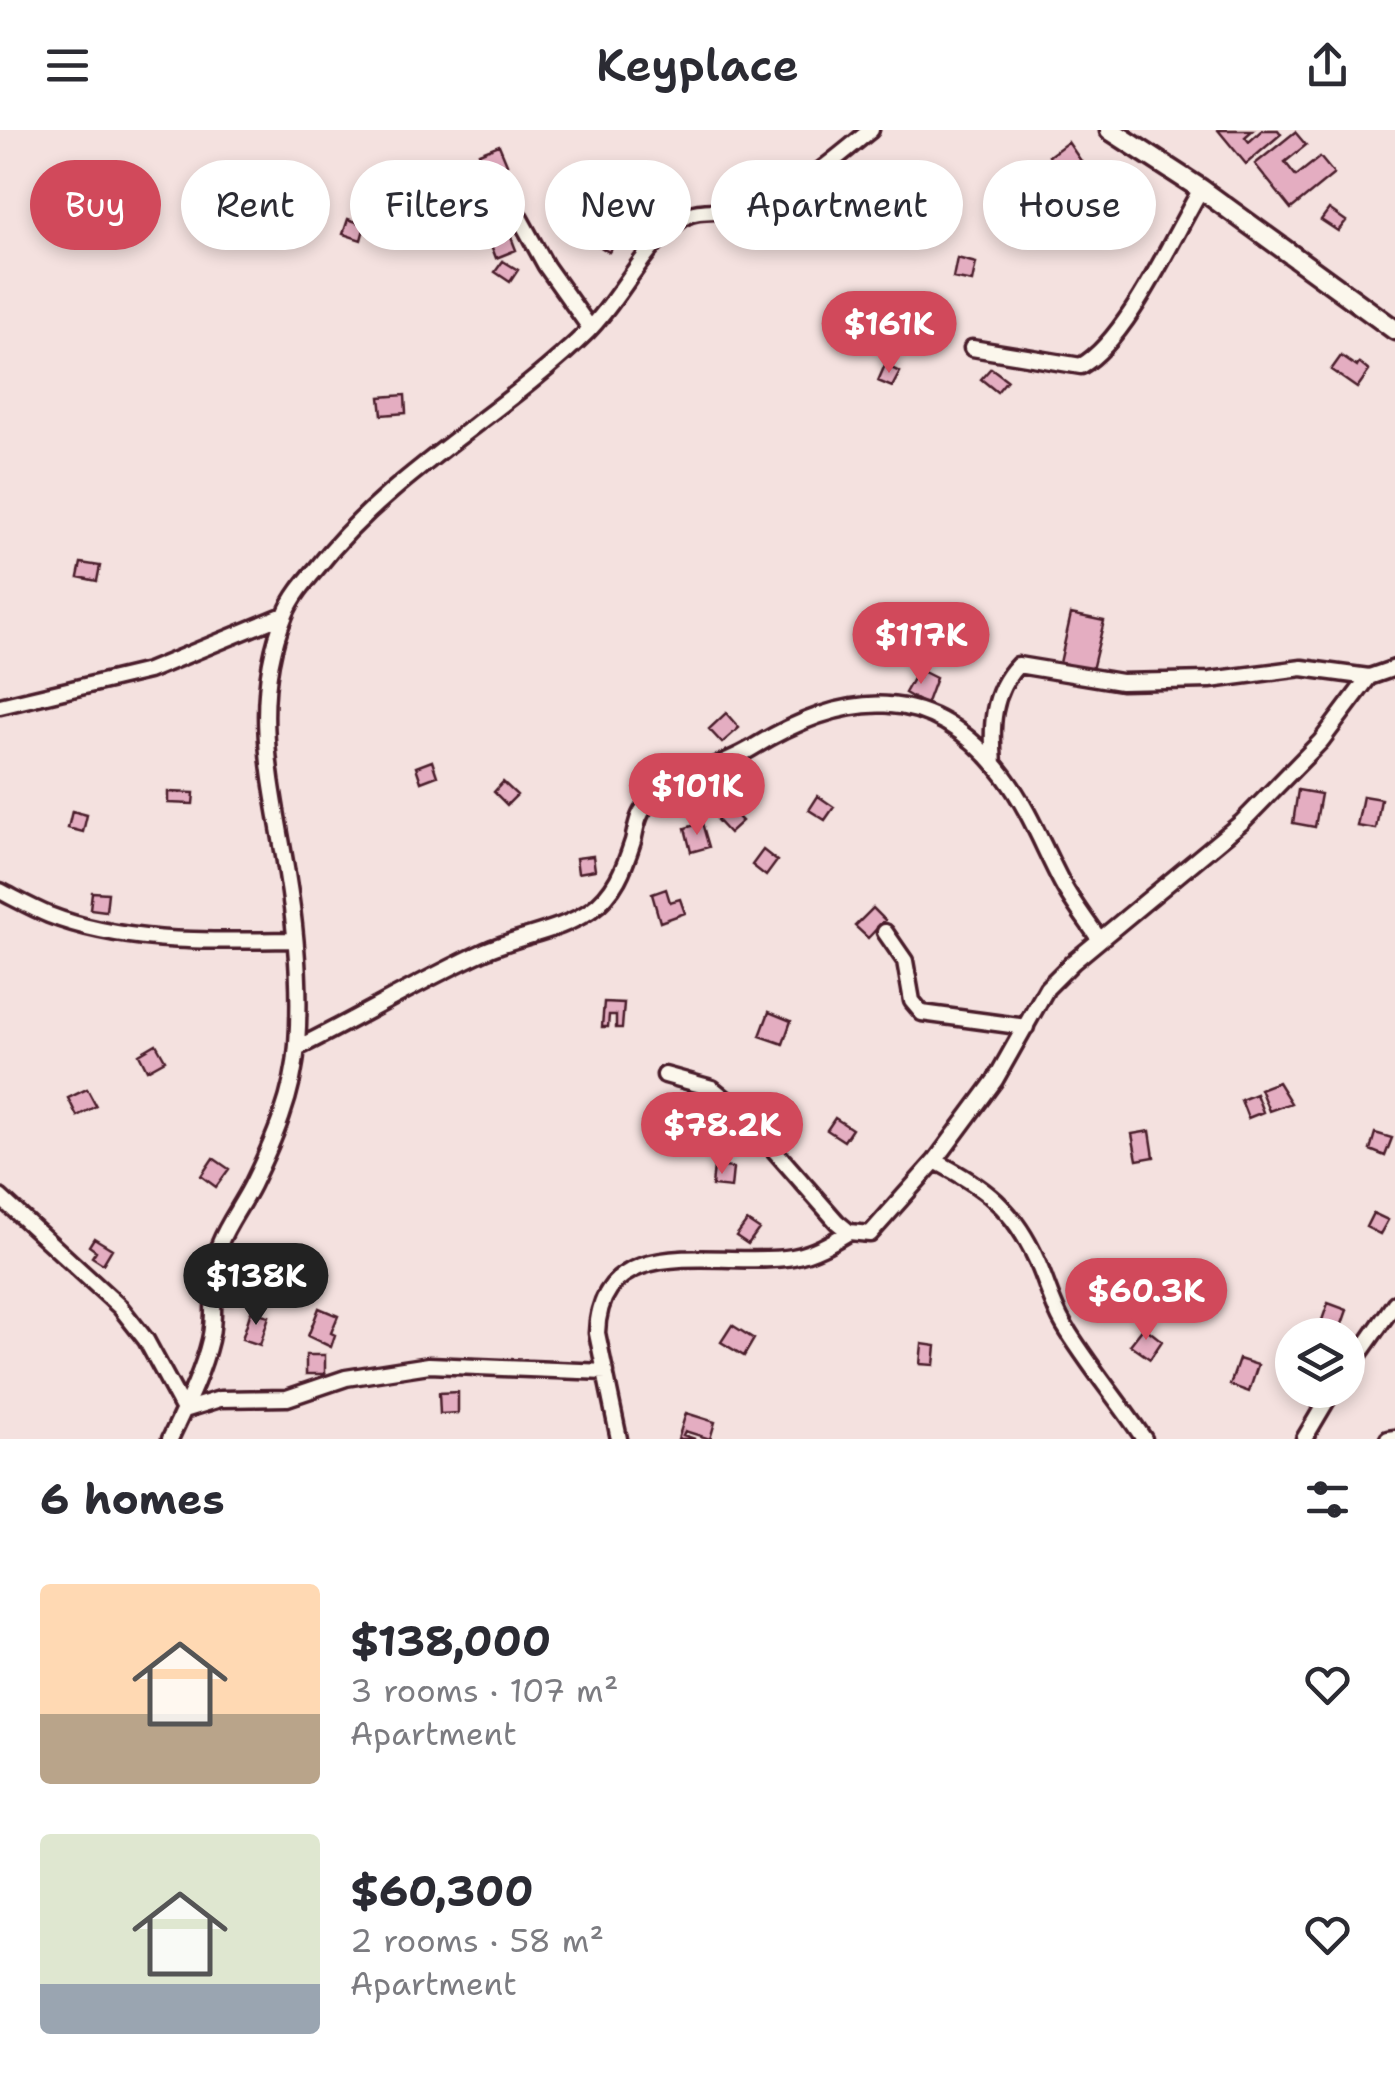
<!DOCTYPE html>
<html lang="en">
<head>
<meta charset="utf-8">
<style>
  body { margin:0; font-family:"Shantell Sans",sans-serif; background:#f7f7f7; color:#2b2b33; height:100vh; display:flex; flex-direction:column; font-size:38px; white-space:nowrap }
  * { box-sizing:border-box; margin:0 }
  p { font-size:32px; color:#7c7c81 }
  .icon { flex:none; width:55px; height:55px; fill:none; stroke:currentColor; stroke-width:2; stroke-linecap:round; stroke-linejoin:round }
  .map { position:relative; height:1309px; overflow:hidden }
  .side { display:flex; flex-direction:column; background:#fff; flex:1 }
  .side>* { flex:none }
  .guide { position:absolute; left:30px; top:30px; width:1335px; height:90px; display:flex; gap:20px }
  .buttons { position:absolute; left:1275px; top:1188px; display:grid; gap:20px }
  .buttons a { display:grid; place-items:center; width:90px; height:90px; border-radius:50%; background:#fff; box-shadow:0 5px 15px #0003; font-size:50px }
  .price { position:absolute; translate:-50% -85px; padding:0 22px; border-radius:35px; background:#d1495b; color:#fff; font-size:32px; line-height:65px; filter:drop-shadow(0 2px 5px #0008) }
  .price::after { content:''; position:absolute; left:50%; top:60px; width:30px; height:22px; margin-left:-15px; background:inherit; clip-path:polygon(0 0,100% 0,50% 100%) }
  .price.selected { background:#222; color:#fff }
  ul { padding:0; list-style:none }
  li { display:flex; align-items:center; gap:30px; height:250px; padding:0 40px }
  li span { display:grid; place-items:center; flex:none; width:280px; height:200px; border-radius:10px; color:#555 }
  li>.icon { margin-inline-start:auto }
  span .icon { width:120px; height:120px; fill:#fffc; stroke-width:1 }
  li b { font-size:42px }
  h2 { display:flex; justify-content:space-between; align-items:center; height:120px; padding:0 40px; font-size:42px }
  .chip { padding:0 35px; border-radius:45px; background:#fff; box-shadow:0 5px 15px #0003; font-size:35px; line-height:90px }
  .chip.selected { background:#d1495b; color:#fff }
  header { display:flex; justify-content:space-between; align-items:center; height:130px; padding:0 40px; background:#fff; font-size:45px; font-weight:600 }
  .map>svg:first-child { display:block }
  .building { fill:#e4adc1; stroke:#4a1f2b; stroke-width:2.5 }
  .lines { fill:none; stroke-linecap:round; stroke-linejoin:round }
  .minor-casing { stroke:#4a1f2b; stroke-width:21 }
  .tertiary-casing { stroke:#4a1f2b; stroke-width:25 }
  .minor { stroke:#fbf7ec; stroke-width:14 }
  .tertiary { stroke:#fbf7ec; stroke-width:18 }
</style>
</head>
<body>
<header><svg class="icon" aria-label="menu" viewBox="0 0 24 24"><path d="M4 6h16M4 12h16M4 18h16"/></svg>Keyplace<svg class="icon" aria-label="share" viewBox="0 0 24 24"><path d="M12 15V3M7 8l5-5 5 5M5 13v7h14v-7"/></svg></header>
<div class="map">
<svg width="1395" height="1309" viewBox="0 0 1395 1309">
  <rect width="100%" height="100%" fill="#f4e1df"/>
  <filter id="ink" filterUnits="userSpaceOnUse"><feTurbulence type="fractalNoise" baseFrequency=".01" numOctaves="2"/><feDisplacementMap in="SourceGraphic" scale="20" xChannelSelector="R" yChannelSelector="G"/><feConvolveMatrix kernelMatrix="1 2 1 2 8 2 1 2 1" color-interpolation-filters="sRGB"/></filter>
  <g filter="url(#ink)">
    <path class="building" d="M1218,0H1253L1245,7L1249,12L1262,0H1278L1281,4L1246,34Z
      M1295,2L1306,15L1285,32L1296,46L1320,27L1334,44L1291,79L1255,34Z
      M1068,12L1081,31L1062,44L1049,26Z
      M499,15L507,34L486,42L479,23Z
      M592,36L604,48L592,60L580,48Z
      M871,57L883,68L867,84L855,72Z
      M1022,70L1040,81L1029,99L1011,88Z
      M1329,79L1346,91L1338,101L1321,90Z
      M589,81L609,92L597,112L578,100Z
      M348,89L365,95L361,110L343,104Z
      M612,97L622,103L609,122L599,116Z
      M509,102L516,120L496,128L489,110Z
      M957,128L976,133L972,152L953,148Z
      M503,131L518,140L510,152L495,142Z
      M1341,226L1357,237L1359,233L1369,241L1357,258L1331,240Z
      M885,235L900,242L892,257L878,251Z
      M991,238L1007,250L997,262L981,249Z
      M405,265L406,283L382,285L380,267Z
      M81,433L100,436L97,451L78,447Z
      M1071,484L1104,491L1092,540L1060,533Z
      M922,541L936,548L926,575L905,563L915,545L919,547Z
      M726,583L739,598L722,613L709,599Z
      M432,631L437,646L421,652L416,637Z
      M503,652L517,665L507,675L494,662Z
      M1298,660L1321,664L1315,697L1293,693Z
      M168,662L194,663L193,674L168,673Z
      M818,666L834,677L825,690L809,680Z
      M1363,666L1381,669L1376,699L1357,696Z
      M729,678L742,691L729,703L717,690Z
      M72,681L87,685L83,702L68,698Z
      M702,693L709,717L691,722L685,698Z
      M763,720L777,731L766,746L752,735Z
      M593,726L595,740L578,743L576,728Z
      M666,759L670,772L680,769L685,783L660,792L652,764Z
      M92,762L108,763L106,781L90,779Z
      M873,778L885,790L868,808L855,796Z
      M604,872L624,873L622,898H616V885H609L608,897H602Z
      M769,882L791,891L783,914L760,906Z
      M156,914L165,930L147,940L139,924Z
      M1278,952L1291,973L1269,981L1260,959Z
      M87,959L96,976L77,986L68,968Z
      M1256,964L1263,982L1248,988L1241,970Z
      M835,988L852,999L844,1011L827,1000Z
      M1150,1001L1154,1027L1137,1030L1132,1004Z
      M1375,1003L1392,1008L1385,1026L1370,1020Z
      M213,1028L229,1039L216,1057L201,1046Z
      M714,1036L733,1038L731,1058L712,1056Z
      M1373,1083L1388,1090L1380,1104L1366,1097Z
      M747,1091L759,1099L748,1114L736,1106Z
      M94,1108L112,1119L103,1134L92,1127L96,1121L89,1116Z
      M1328,1173L1347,1180L1340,1200L1321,1193Z
      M319,1178L338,1186L331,1203L335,1205L331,1217L308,1206Z
      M251,1181L269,1186L260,1215L242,1209Z
      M732,1195L754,1209L744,1226L721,1212Z
      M1144,1197L1162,1211L1150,1229L1130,1215Z
      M922,1214L936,1216L934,1235L920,1234Z
      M306,1225H325V1244H306Z
      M1239,1229L1258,1235L1249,1262L1230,1255Z
      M458,1262V1283L440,1284L439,1263Z
      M686,1283L715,1292L710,1309L685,1301L683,1305L695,1309H678Z"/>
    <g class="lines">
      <g class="minor-casing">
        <path id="minor" d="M496,45L546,136L590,198
          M972,218L1081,236C1127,210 1172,108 1201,59
          M0,576L148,541L284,485
          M994,634C991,598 991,563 1018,535L1121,552L1210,550L1302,538L1369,547
          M0,761C16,769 32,778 49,785C126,815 214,811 295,810
          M885,802L905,831L912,871L922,883L1026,897
          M297,918C360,887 421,850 485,821C518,806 561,801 591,780C615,763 624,739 633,711C636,699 637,685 646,676C673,647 719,638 752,618C845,561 931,550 1004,646C1029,679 1043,717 1062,753C1072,772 1087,791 1099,809
          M665,945L712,958L739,980L837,1092L849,1102L870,1104L935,1031L995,950L1047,858L1073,832L1242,692L1321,611L1369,547L1395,538
          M935,1031C985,1057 1014,1079 1037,1131C1047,1153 1052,1175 1064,1195C1088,1235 1118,1270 1144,1309
          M0,1067L120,1177L146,1210L184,1280L220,1269L287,1268L346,1248L429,1235L606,1242
          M1348,1240L1395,1173
          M170,1309C185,1277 202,1244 210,1210C218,1177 207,1144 220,1113C228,1093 242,1075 252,1055C273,1012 294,964 297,915C301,859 296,799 287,744C273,657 249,572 285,485C292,467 305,452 317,438C392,342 502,286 588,201C623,166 642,117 683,88C696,79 715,82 730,80C743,78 757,73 770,69C809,54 839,25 871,0
          M619,1309L597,1203C600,1097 726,1139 793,1127C814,1123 831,1113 849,1102
          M1304,1309L1333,1260
          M1388,1309L1395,1308"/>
      </g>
      <g class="tertiary-casing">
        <path id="tertiary" d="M1110,0L1201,59L1395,200"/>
      </g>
      <use href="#minor" class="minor"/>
      <use href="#tertiary" class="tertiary"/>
    </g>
  </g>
</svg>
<div class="buttons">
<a><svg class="icon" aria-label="layers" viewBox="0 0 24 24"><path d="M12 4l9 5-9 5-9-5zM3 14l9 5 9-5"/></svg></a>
</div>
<b class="price" style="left:889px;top:246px">$161K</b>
<b class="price" style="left:921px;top:557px">$117K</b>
<b class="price" style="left:697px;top:708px">$101K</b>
<b class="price" style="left:722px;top:1047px">$78.2K</b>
<b class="price selected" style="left:256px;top:1198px">$138K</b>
<b class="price" style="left:1146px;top:1213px">$60.3K</b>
<div class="guide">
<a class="chip selected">Buy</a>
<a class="chip">Rent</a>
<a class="chip">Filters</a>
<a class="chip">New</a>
<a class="chip">Apartment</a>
<a class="chip">House</a>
</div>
</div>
<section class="side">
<h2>6 homes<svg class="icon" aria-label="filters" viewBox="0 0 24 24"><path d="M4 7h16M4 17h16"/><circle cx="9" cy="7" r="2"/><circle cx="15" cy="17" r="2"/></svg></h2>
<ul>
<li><span style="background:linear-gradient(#ffd9b3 65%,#b9a48a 0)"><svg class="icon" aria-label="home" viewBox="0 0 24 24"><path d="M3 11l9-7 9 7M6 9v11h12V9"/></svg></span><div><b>$138,000</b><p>3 rooms · 107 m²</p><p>Apartment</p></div><svg class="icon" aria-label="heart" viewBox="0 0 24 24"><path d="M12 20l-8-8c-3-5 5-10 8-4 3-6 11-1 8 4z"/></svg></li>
<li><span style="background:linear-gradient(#dfe7d0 75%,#9aa5b1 0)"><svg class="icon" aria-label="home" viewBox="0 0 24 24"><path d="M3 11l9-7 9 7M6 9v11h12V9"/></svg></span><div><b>$60,300</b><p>2 rooms · 58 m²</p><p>Apartment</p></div><svg class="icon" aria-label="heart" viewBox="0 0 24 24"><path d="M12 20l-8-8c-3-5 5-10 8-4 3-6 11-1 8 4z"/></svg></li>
</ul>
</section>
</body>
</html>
